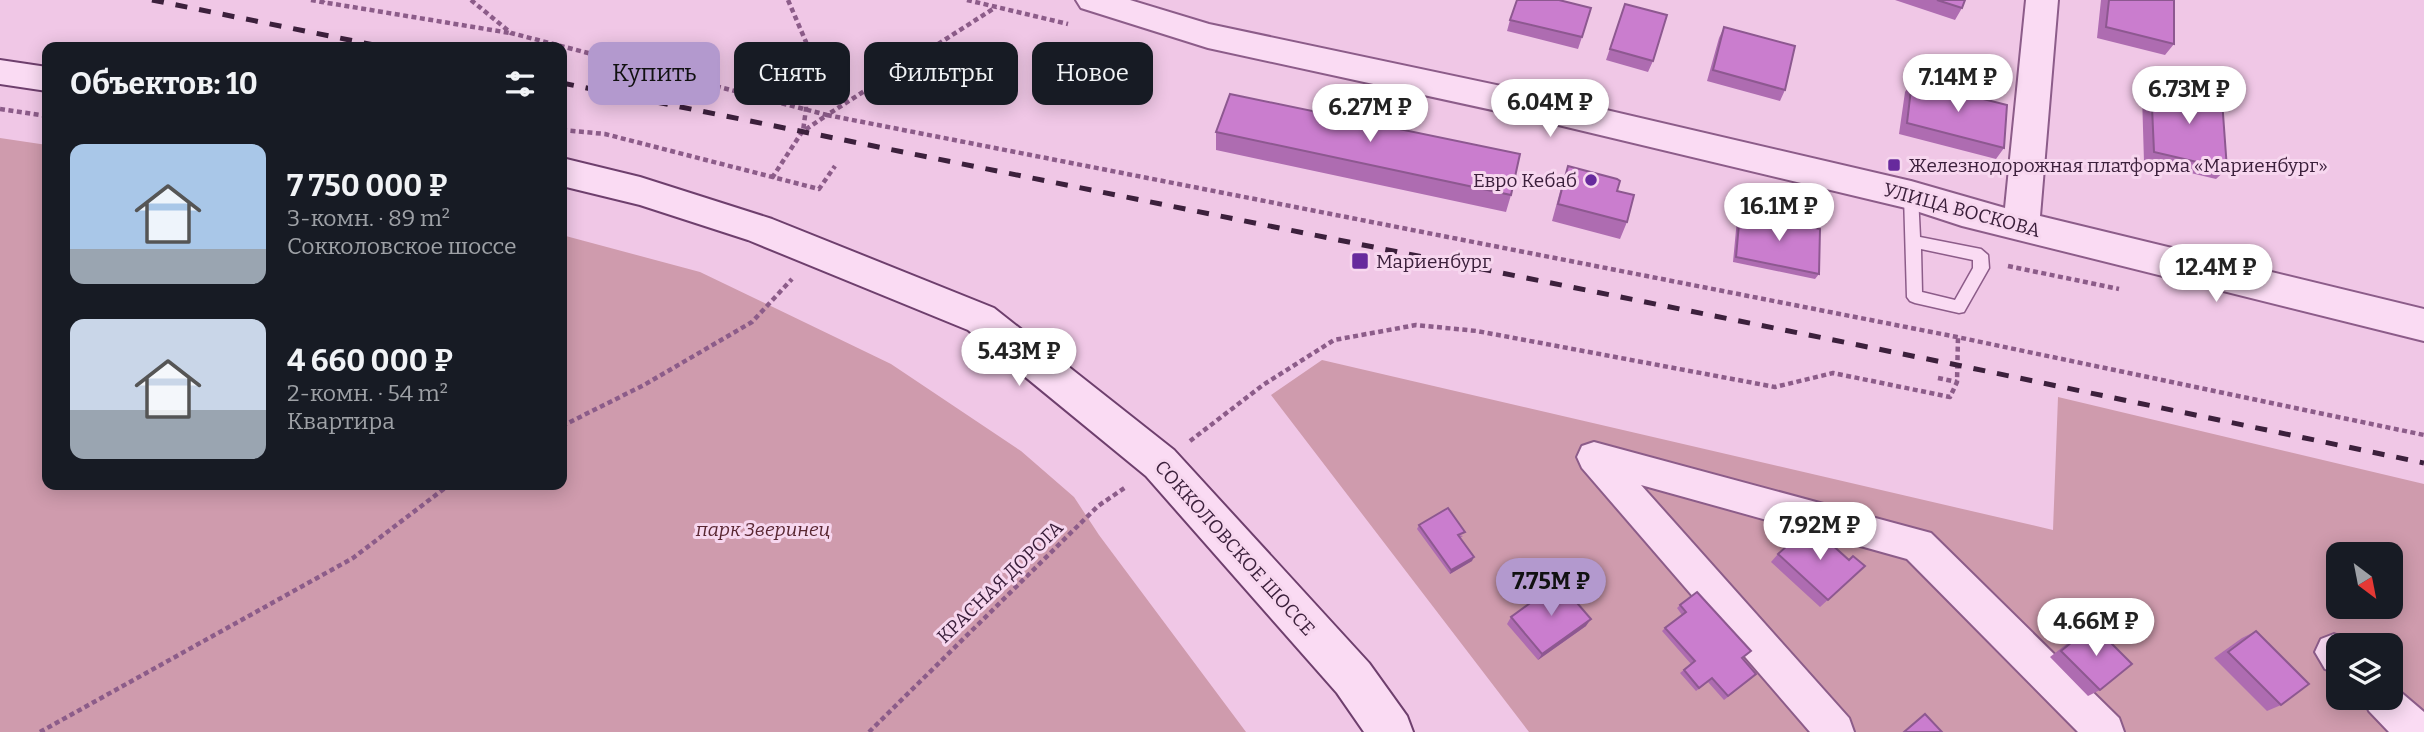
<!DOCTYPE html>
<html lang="ru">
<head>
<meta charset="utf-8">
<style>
  body { margin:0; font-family:Bitter,serif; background:#242831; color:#f1f3f6; height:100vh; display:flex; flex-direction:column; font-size:26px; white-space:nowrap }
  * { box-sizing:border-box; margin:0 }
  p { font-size:23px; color:#9ea1a6 }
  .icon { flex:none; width:38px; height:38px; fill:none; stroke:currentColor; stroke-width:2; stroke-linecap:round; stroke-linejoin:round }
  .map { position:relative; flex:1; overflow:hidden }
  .sheet { position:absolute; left:42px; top:42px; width:525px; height:448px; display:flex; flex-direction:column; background:#171b24; border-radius:14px; box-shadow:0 4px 18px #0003 }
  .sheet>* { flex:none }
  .hud { position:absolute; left:588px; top:42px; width:665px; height:63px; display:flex; gap:14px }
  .needle { width:46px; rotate:148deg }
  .fabs { position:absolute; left:2326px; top:542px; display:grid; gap:14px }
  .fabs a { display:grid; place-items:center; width:77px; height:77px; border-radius:14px; background:#171b24; box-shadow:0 4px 18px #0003; font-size:35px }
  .price { position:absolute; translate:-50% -60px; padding:0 16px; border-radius:24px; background:#fff; color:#222; font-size:23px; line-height:46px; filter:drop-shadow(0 2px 4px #0008) }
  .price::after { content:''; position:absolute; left:50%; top:42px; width:21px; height:16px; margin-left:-10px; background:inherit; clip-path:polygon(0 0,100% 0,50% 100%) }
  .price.selected { background:#b399ce; color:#111 }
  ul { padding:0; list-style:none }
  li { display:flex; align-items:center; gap:21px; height:175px; padding:0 28px }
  li span { display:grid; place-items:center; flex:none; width:196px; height:140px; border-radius:14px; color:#555 }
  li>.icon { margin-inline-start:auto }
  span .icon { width:84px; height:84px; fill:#fffc; stroke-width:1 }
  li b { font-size:30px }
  h2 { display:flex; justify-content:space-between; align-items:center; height:84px; padding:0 28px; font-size:30px }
  .chip { padding:0 24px; border-radius:14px; background:#171b24; box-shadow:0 4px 18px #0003; font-size:24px; line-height:63px }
  .chip.selected { background:#b399ce; color:#111 }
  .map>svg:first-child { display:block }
  .green { fill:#cf9bad; fill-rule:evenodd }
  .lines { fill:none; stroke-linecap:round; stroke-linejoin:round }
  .service-casing { stroke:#8c5c89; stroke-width:3 }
  .minor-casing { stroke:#8c5c89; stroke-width:4 }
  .tertiary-casing { stroke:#8c5c89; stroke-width:4 }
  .secondary-casing { stroke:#6e3f6d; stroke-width:4 }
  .path { stroke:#8c5c89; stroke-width:4.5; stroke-dasharray:5 3.5; stroke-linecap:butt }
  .service { fill:#fadbf3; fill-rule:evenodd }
  .minor { fill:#fadbf3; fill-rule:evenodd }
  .tertiary { fill:#fadbf3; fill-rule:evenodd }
  .secondary { fill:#fadbf3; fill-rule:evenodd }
  .rail { stroke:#3c203c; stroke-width:5; stroke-dasharray:12 12; stroke-linecap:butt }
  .wall { fill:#ae6cb1 }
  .shaded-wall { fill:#8d5890 }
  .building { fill:#ca7dce; stroke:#8d5890; stroke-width:2 }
  .poi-dot { fill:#672a9d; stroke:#f7d7ef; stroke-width:2.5 }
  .labels { text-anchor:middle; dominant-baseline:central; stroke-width:6; stroke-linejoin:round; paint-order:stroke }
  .poi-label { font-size:19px; fill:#3c203c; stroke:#f7d7ef; text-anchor:start }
  .street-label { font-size:19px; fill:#3c203c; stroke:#f7d7ef }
  .park-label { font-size:19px; font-style:italic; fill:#592631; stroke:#f7d7ef }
</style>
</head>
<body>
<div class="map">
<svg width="2424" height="732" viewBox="0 0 2424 732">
  <rect width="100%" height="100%" fill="#f0c7e6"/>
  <path class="green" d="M0,138L47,145V485H562V235L700,272L891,364L1021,451L1074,497L1099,535L1246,732H0Z
    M1322,360L2053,530L2058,397L2424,484V732H1529L1271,395ZM2338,555H2390V607H2338ZM2338,646H2390V698H2338Z"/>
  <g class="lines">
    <g class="service-casing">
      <path id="service" d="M1911,189L1918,195L1920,237L1981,249L1988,255L1989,268L1964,312L1959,313L1915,303L1910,301L1907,297L1904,195ZM1921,249L1973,260V268L1955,300L1922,292Z"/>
    </g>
    <g class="minor-casing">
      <path id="minor" d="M1594,442L1931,533L2119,718L2124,732H2078L1907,559L1641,485L1849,718L1854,732H1810L1582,468L1577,457L1582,446Z
        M2334,634L2347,639L2352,646H2338V674L2325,669L2315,652L2321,639Z
        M2390,683L2424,712V732H2389L2369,711L2363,698H2390Z"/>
    </g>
    <g class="tertiary-casing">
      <path id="tertiary" d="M1076,0H1130L1209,24L1529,92L1911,181L2005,208L2026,0H2058L2040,216L2424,309V341L1962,226L1910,209L1529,118L1208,48L1081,8Z"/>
    </g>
    <g class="secondary-casing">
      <path id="secondary" d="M0,60L47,67V91L0,84Z
        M562,158L640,177L772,219L994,308L1174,450L1369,663L1407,716L1413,732H1364L1337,693L1146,476L968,330L748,240L640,205L562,186Z"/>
    </g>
    <path class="path" d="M311,0L322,2
      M324,0L322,2L510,33
      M471,0L511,33L827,115L996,7
      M788,0L806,42V109L803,131
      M967,0L1068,24
      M0,109L47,116
      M562,130L605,134L819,189L835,166
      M772,178L802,132L827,115L1957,337L2424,435
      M2008,266L2119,289
      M1938,378L1957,382
      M562,426L644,385L752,322L792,279
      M1190,441L1263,385L1334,340L1416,325L1477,331L1775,387L1833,373L1950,397L1957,382L1958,336
      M40,732L353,558L449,485
      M869,732L1098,506L1126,487"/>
    <use href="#service" class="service"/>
    <use href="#minor" class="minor"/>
    <use href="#tertiary" class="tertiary"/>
    <use href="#secondary" class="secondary"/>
    <path class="rail" d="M152,0L384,47
      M562,83L1957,365L2424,463"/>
  </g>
  <path class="wall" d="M1895,0H1965L1962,8L1955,20Z
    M2101,0H2174V44L2165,55L2097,38Z
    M1625,4L1653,61L1648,72L1606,60Z
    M1510,20L1582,37L1578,49L1507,31Z
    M1724,27L1785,90L1780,101L1707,81L1719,38Z
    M1912,81L2004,148L1996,159L1899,134L1905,92Z
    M2151,84L2227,169L2216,179L2144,162L2142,95Z
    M1216,132L1511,195L1506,212L1216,150Z
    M1568,166L1617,191L1627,222L1620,239L1552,221L1562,184Z
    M1740,213L1819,274L1815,279L1733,262L1737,219Z
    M1419,525L1463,536L1460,538L1472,561L1450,574L1417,529Z
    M1778,554L1849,560L1865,566L1820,607L1771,562Z
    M1680,605L1742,659L1752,678L1724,700L1708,682L1696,691L1680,673L1691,664L1662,631L1665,628L1682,615L1677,608Z
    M1511,617L1586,626L1538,660L1507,624Z
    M2093,625L2100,690L2088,696L2050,657L2082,632Z
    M2256,631L2281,705L2267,711L2214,658L2242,638Z"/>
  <path class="shaded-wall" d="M1474,557L1472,561L1450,574L1451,570Z
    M1591,619L1586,626L1538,660L1542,654Z"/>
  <path class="building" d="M1517,0H1559L1591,8L1582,37L1510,20Z
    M1937,0H1965L1962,8Z
    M2109,0H2174V44L2106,27Z
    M1625,4L1667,15L1653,61L1610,49Z
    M1724,27L1795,46L1785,90L1713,70Z
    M1912,81L2007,105L2004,148L1907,123Z
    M2151,84L2222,100L2227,169L2154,152Z
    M1230,94L1520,154L1511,195L1216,132Z
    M1568,166L1617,179L1620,181L1617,191L1634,195L1627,222L1558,204Z
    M1740,213L1820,229L1819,274L1736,257Z
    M1448,508L1465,532L1458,535L1474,557L1451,570L1419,525Z
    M1810,525L1849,560L1853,556L1865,566L1828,600L1778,554Z
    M1559,582L1591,619L1542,654L1511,617Z
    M1697,592L1751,651L1742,658L1756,674L1728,696L1712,678L1699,688L1684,670L1695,661L1665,628L1686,612L1680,605Z
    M2093,625L2132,664L2100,690L2061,651Z
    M2256,631L2309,684L2281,705L2228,652Z
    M1925,714L1942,732H1904Z"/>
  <g class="poi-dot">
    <rect x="1887" y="158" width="14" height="14" rx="3.5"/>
    <circle cx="1591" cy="180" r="7"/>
    <rect x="1351" y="252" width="18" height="18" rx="3.5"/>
  </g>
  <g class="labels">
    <g class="poi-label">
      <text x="1908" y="165">Железнодорожная платформа «Мариенбург»</text>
      <text x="1577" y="180" text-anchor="end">Евро Кебаб</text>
      <text x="1376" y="261">Мариенбург</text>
    </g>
    <g class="street-label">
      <text transform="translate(1962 210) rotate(15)">УЛИЦА ВОСКОВА</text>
      <text transform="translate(1235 548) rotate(48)">СОККОЛОВСКОЕ ШОССЕ</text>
      <text transform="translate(1000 582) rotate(-44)">КРАСНАЯ ДОРОГА</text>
    </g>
    <g class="park-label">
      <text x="763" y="529">парк Зверинец</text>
    </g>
  </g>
</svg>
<div class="fabs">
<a><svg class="needle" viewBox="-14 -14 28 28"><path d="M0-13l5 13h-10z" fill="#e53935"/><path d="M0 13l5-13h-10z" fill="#9ea1a6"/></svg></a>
<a><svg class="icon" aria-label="layers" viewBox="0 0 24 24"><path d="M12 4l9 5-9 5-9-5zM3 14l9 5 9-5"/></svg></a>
</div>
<b class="price" style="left:1958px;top:114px">7.14M ₽</b>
<b class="price" style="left:2189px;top:126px">6.73M ₽</b>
<b class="price" style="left:1550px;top:139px">6.04M ₽</b>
<b class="price" style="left:1370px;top:144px">6.27M ₽</b>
<b class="price" style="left:1779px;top:243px">16.1M ₽</b>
<b class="price" style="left:2216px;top:304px">12.4M ₽</b>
<b class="price" style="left:1019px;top:388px">5.43M ₽</b>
<b class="price" style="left:1820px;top:562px">7.92M ₽</b>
<b class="price selected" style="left:1551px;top:618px">7.75M ₽</b>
<b class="price" style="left:2096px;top:658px">4.66M ₽</b>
<div class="hud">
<a class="chip selected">Купить</a>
<a class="chip">Снять</a>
<a class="chip">Фильтры</a>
<a class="chip">Новое</a>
</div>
<section class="sheet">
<h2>Объектов: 10<svg class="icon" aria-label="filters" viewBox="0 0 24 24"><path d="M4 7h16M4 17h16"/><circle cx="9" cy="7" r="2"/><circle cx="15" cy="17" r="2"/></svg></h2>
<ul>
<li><span style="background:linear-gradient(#a9c7e8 75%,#9aa5b1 0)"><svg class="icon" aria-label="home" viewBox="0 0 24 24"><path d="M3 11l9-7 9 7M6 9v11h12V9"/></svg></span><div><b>7 750 000 ₽</b><p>3-комн. · 89 m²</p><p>Сокколовское шоссе</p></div></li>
<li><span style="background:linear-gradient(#c9d6e8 65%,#9aa5b1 0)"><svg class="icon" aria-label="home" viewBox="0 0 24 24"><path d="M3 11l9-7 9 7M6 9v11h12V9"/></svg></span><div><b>4 660 000 ₽</b><p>2-комн. · 54 m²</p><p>Квартира</p></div></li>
</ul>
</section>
</div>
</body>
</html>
